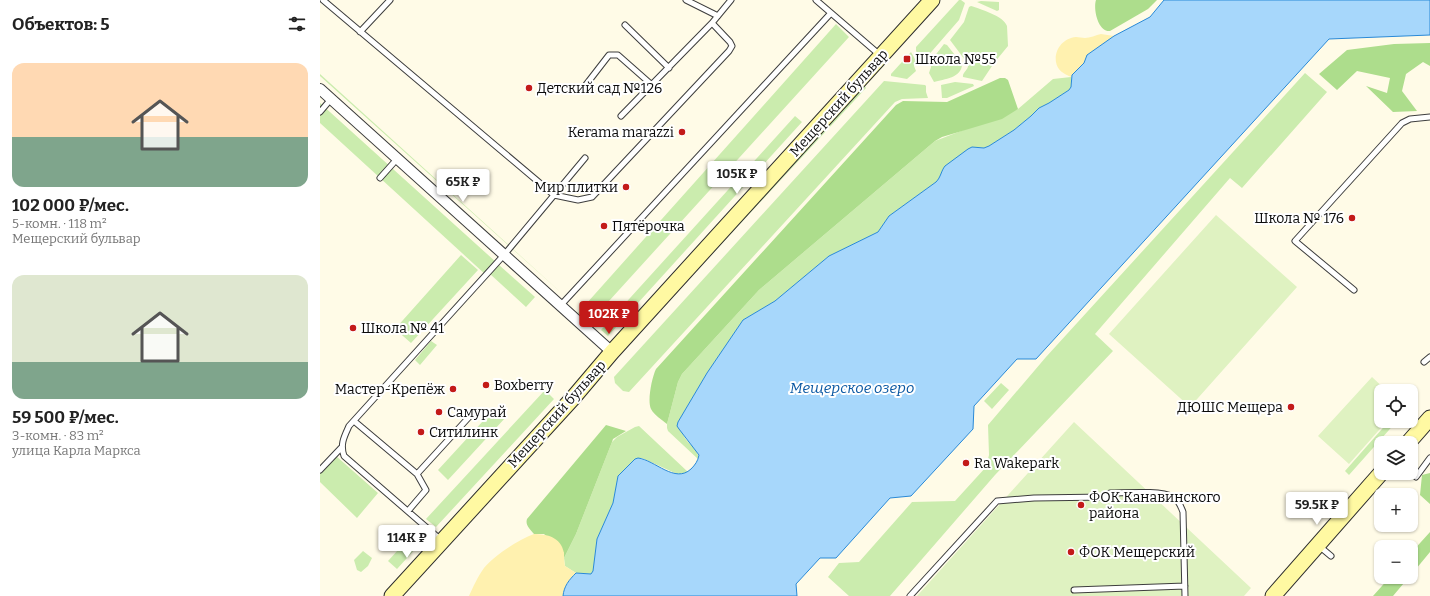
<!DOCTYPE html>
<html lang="ru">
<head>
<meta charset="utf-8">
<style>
  body { margin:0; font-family:Bitter,serif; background:#f2f2f2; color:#222; height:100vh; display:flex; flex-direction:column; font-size:15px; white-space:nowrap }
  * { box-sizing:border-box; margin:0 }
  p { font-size:13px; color:#767676 }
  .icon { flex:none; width:22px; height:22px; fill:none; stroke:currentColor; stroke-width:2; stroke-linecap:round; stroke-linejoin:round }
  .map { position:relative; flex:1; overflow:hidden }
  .panel { display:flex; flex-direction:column; background:#fff; width:320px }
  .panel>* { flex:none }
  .controls { position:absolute; left:1054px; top:384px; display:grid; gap:8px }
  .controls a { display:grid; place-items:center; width:44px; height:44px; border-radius:8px; background:#fff; box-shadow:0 1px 3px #0004; font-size:20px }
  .price { position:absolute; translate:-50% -34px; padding:0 9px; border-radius:4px; background:#fff; color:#222; font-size:13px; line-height:26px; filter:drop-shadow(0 1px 2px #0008) }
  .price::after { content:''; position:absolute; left:50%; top:24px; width:12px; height:9px; margin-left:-6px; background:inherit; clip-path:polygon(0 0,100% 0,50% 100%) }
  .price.on { background:#c31a19; color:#fff }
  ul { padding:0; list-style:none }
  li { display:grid; align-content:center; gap:8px; height:212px; padding:0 12px }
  li span { display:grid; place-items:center; height:124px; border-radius:12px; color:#555 }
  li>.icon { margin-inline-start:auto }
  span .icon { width:72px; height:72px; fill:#fffc; stroke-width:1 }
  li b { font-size:17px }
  h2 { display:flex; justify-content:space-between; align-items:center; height:48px; padding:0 12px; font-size:17px }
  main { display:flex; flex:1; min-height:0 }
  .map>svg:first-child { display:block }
  .green { fill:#cbecae }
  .forest { fill:#addd8c }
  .sand { fill:#fff1af }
  .pitch { fill:#dff2c1 }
  .water { fill:#a7d7fb; stroke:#2989d7 }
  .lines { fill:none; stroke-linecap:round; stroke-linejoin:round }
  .service-casing { stroke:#3d3d3d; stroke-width:7 }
  .minor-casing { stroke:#3d3d3d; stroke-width:12 }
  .secondary-casing { stroke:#2c2c2c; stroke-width:17 }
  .service { stroke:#fff; stroke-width:5 }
  .minor { stroke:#fff; stroke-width:10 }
  .secondary { stroke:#fff9a2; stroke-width:15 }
  .poi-dot { fill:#c31a19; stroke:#fff; stroke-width:1.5 }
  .labels { text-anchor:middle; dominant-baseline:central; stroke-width:4; stroke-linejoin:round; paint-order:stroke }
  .poi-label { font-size:14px; fill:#0a0a0a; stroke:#fff; text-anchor:start }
  .street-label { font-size:14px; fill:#0a0a0a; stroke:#fff }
  .water-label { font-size:15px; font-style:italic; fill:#0c59a3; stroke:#fff }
</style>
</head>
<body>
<main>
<section class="panel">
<h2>Объектов: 5<svg class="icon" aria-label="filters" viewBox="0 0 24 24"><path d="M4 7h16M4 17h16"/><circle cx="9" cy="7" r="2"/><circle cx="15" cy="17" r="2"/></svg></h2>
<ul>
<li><span style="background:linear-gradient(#ffd9b3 60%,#7fa58c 0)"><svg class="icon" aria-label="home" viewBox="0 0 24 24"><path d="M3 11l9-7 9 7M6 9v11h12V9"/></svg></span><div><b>102 000 ₽/мес.</b><p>5-комн. · 118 m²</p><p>Мещерский бульвар</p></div></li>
<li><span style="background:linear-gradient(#dfe7d0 70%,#7fa58c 0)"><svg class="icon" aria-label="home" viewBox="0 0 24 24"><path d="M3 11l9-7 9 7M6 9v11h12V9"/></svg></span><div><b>59 500 ₽/мес.</b><p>3-комн. · 83 m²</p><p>улица Карла Маркса</p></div></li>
</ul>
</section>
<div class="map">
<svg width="1110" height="596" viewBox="0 0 1110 596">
  <rect width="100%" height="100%" fill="#fffbe7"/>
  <path class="green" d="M639,0H641L645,3L639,20L606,58H600L596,51V47Z
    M661,1L679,2V10L677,11L657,2Z
    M651,6C660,9 684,16 687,26L688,46L674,63L662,81L643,77C642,72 649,70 648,64L630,40L644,22L649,7Z
    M516,24L529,37L269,323L258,313Z
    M624,44L627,45L642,64C642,78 624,79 614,82L609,73L611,67L610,62Z
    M591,52L596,61L594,66L596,71L587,79L571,76V74Z
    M985,73L1007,92L922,188L910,178L775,334L793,351L675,475L570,596H529L508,577L519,563L539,562L592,502L635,501L666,467L669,455L668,425L726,357Z
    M0,74L247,298L0,76Z
    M751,77V87L749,90L729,103L719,108L711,116L694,130L669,146L664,148L652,147L616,182L569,216L558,232L509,256L455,301L423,320L387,373L358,422C360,427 362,433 365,438C369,445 380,450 378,459L348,431L347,428V424L358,382L362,374L439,290L615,141L698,109L733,79Z
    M564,81L605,85L606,86V92L608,98L582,99L575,102L309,392L303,391L295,383L294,377Z
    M635,82L653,84L654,86L627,98H622L621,85Z
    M544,85L546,88L281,374Z
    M0,103L177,263L166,275L0,123Z
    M475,116L482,122L288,336L281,330Z
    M141,255L158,270L91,343L75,329Z
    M179,265L215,297L206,307L170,274Z
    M111,341L117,345L100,365L95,360Z
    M681,383L689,390L672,409L664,401Z
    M225,390L234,399L116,527L106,519Z
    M174,409L186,417L128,480L118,470Z
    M1069,421H1077L1029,475L1025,471Z
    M319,426L368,472L365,474H357L322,458L298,476L293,503L277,539L273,571L272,574L256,573L245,566L244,558L256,534L292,442L297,437L315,427Z
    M16,456L58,493L37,518L0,482V473Z
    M98,528L107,536L77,569L68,561Z
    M43,551L52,558L48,566L41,572L37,570L34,560Z"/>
  <path class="forest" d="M776,0H837L828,9L790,31C778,32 773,9 776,0Z
    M1110,43V66L1103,62L1086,74L1082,91L1097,111L1073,112L1046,86L1067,93L1070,78L1037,71L1017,90L999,74L1027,50L1074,44Z
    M680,78H685L688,80L698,109L682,119L622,137L615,141L439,290L362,374L358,382L347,424C342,420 334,415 331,409C327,401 332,377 336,369L576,105L583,101L627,102Z
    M286,425L306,431L293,439L292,442L256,534L244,558V553L224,534H214C210,529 205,525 207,519Z
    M1110,473V504L1100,495L1102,475Z
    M1110,532V552L1091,575V553Z
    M1070,577H1089L1073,596H1053Z"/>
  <path class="sand" d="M781,34L794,36L767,55L764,63L751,77C744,74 737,70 736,62C734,50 743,38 756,37C759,37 762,38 765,38C770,38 776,35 781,34Z
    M214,534C227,534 241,537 244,553C244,557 244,561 245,566L256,573C249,580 244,586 243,596H149C153,587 158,576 164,568C175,555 198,540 214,534Z"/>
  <path class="pitch" d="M896,215L977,287L870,407L789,334Z
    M1052,377L1067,391H1061V421H1067L1029,464L998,436Z
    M754,422L931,588L924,596H597Z"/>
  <path class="water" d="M844,0H1110V35L1009,39L716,359H697L654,406L653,429L591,496L570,498L516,558H500L476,584L477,596H243C244,586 249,580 256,573L271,574L273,571L277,539L293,503L298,476L315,459L318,458C335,460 355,484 371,469C375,465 378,461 379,455L359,429L357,426L358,422L387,373L423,320L455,301L509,256L558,232L569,216L616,182C621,177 621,171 625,166L648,149L652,147L664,148L669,146L694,130L711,116L719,108L729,103L749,90L751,87L752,75L764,63L767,55L794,36L830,17Z"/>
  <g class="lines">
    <g class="service-casing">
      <path id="service" d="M3,0L234,195L258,200L272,197L409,51L412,46L410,42L392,23L411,0
        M366,0L398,16
        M496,0L561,56
        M305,25L349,68
        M40,32L70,0
        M265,86L289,55H298L332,85
        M0,112L11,99
        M301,116L392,23
        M60,178L77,159
        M1034,290L975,241L1082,123L1090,119L1110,117
        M240,306L511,13
        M1104,362L1110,357
        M34,421L97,474L106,490L88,511
        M1091,463L1094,466L1091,469
        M0,470L21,448
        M97,474L150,416
        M1096,477L1110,458
        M121,540L24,456C20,444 24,437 29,426L184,255L265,158
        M999,546L1011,556
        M754,590L865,586
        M590,596L677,501L714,498L786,497L790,493C806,493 840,490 853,497C859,500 861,507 863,512L865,596"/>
    </g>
    <g class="minor-casing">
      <path id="minor" d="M0,89L292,352"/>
    </g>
    <g class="secondary-casing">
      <path id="secondary" d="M1088,443L1110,418
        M72,596L253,398L292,352L612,0
        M953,596L1061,473"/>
    </g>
    <use href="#service" class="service"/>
    <use href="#minor" class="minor"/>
    <use href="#secondary" class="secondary"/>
  </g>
  <g class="poi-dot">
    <rect x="583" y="55" width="8" height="8" rx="2"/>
    <circle cx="209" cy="88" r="4"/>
    <circle cx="362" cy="132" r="4"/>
    <circle cx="306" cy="187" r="4"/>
    <circle cx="1032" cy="218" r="4"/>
    <circle cx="284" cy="226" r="4"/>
    <circle cx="33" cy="328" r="4"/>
    <circle cx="166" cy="385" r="4"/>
    <circle cx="133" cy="389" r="4"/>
    <circle cx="971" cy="407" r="4"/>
    <circle cx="119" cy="412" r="4"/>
    <circle cx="101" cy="432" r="4"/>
    <circle cx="646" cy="463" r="4"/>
    <circle cx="761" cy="505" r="4"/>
    <circle cx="751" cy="552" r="4"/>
  </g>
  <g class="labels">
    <g class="poi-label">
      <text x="595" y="59">Школа №55</text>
      <text x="217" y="88">Детский сад №126</text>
      <text x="354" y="132" text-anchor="end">Kerama marazzi</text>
      <text x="298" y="187" text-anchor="end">Мир плитки</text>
      <text x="1024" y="218" text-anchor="end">Школа № 176</text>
      <text x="292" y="226">Пятёрочка</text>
      <text x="41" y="328">Школа № 41</text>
      <text x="174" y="385">Boxberry</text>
      <text x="125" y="389" text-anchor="end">Мастер-Крепёж</text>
      <text x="963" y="407" text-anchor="end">ДЮШС Мещера</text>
      <text x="127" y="412">Самурай</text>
      <text x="109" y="432">Ситилинк</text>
      <text x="654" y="463">Ra Wakepark</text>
      <text x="769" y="497">ФОК Канавинского<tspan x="769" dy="16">района</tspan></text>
      <text x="759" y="552">ФОК Мещерский</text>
    </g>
    <g class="street-label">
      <text transform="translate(519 103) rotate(-48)">Мещерский бульвар</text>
      <text transform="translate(237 414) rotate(-48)">Мещерский бульвар</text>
    </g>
    <g class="water-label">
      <text x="532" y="388">Мещерское озеро</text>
    </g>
  </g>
</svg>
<div class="controls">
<a><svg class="icon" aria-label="locate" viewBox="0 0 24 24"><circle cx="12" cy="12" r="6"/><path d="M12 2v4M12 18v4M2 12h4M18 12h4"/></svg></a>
<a><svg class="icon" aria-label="layers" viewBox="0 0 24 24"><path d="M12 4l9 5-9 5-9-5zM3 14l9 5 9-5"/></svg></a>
<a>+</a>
<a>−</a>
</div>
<b class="price" style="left:417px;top:195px">105K ₽</b>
<b class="price" style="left:143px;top:203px">65K ₽</b>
<b class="price on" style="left:289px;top:335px">102K ₽</b>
<b class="price" style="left:997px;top:526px">59.5K ₽</b>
<b class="price" style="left:87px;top:559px">114K ₽</b>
</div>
</main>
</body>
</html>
